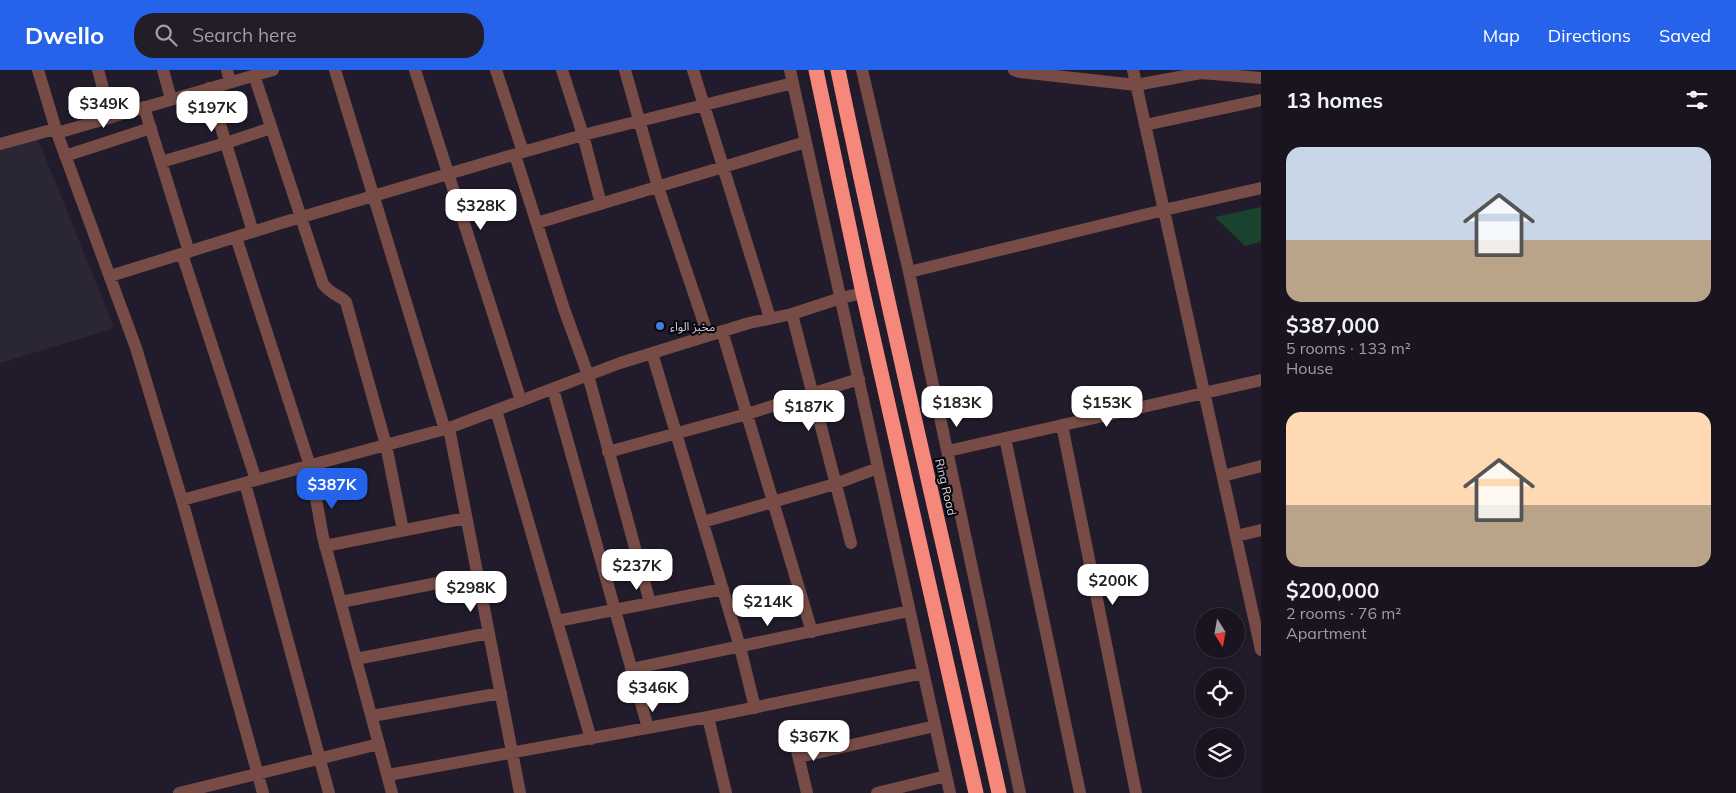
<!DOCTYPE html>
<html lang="en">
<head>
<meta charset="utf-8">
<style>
  body { margin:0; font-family:Mulish,"Noto Sans Arabic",sans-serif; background:#221d29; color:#f1f3f6; height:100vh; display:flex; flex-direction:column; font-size:19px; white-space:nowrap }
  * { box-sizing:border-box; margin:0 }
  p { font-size:16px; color:#9f9ea5 }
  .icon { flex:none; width:28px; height:28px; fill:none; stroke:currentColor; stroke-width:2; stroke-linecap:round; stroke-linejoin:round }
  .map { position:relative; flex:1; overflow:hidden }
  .side { display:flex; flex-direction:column; background:#191420; width:475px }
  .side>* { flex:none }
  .needle { width:32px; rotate:169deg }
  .tools { position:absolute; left:1195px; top:538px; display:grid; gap:10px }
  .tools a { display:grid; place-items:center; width:50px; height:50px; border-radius:50%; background:#191420; box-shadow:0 2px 8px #0003,0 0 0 1px #37333e; font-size:25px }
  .price { position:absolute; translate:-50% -42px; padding:0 11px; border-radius:10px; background:#fff; color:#222; font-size:16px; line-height:32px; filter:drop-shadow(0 1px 2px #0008) }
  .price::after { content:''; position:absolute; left:50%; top:30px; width:15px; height:11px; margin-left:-8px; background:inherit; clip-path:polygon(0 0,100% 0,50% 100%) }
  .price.on { background:#2563eb; color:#fff }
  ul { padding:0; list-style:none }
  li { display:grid; align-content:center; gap:10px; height:265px; padding:0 25px }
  li span { display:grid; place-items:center; height:155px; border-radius:15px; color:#555 }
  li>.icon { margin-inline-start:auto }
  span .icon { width:90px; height:90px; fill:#fffc; stroke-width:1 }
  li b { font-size:21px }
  h2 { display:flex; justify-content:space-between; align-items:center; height:60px; padding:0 25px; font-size:21px }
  header { display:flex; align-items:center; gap:30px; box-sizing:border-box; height:70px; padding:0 25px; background:#2563eb; color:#fff }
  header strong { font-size:24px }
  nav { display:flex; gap:28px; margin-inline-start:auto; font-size:18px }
  .search { width:350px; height:45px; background:#221d29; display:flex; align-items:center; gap:12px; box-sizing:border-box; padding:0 18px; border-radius:20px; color:#9f9ea5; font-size:19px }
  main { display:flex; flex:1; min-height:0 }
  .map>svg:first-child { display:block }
  .education { fill:#2a2636 }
  .green { fill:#19432f }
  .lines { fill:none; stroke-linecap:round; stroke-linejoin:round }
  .minor { stroke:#784c46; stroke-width:12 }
  .highway { stroke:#f5877b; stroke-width:15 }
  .shop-dot { fill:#3f7fe0; stroke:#09070e; stroke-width:2 }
  .labels { text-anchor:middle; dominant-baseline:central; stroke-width:4.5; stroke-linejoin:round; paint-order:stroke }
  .poi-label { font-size:12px; fill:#d5d2dd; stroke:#09070e; text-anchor:start }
  .street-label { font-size:12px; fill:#d5d2dd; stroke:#09070e }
</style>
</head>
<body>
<header>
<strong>Dwello</strong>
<div class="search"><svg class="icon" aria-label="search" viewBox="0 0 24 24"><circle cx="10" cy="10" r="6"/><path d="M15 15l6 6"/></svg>Search here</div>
<nav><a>Map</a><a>Directions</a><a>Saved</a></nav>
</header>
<main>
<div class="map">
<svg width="1261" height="723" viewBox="0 0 1261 723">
  <rect width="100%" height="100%" fill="#211b2b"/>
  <path class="education" d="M36,70L40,74L113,255L109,260L0,293V79Z"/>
  <path class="green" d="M1261,137V172L1245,176L1215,147Z"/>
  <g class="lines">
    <path class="minor" d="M38,0L57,63L136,278L182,430L263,723
      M98,0L111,47
      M163,0L171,29
      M227,0L230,12
      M335,0L445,360
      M415,0L521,331
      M496,0L523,82
      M562,0L583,65L601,134
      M625,0L658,117L708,265
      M693,0L770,248
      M790,0L950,723
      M862,0L909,202L1020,723
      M1014,0L1020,2L1136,15L1201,3L1261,8
      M1133,0L1261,580
      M254,5L323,214C331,225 340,225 346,232L386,375L403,460
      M209,18L253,162
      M144,37L189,182
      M1145,55L1261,30
      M57,63L273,0
      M0,74L55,59
      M515,85L564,239L588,305L650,533
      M65,86L151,58
      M161,92L226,73L271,58
      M537,153L806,72
      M236,167L310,396L323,467L392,723
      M182,184L256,410
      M909,202L1164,140L1261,118
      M110,206L278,154L523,82L583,65L793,13
      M792,244L851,473
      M722,261L812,562
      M652,283L740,577L755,638
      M553,319L648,658
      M496,340L591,669
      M1062,355L1136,723
      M449,358L520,723
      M1005,368L1080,723
      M948,381L1261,310
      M608,382L747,344L859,309
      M1223,406L1261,396
      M245,413L329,723
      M182,430L449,358L620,293L749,253L792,244L841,228L863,223
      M703,452L835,414L878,398
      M1236,466L1261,460
      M325,476L466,448
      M341,532L478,505
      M557,551L723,519
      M356,589L489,563
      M631,599L909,541
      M372,646L501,623
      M708,647L726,723
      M794,668L807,723
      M799,687L935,656
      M388,705L708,647L923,603
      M179,723L379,674
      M877,723L946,706"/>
    <path class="highway" d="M816,0L863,223L976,723
      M838,0C888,242 946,482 999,723"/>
  </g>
  <circle class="shop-dot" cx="660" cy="256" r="5"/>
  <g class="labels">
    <g class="poi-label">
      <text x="670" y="256">مخبز الواء</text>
    </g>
    <g class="street-label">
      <text transform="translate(946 417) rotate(77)">Ring Road</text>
    </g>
  </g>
</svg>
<div class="tools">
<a><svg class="needle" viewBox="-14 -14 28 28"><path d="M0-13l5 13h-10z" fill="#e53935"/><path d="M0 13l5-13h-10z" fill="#9f9ea5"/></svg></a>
<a><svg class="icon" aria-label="locate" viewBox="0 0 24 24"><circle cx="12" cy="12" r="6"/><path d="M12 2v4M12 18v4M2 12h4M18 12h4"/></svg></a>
<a><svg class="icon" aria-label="layers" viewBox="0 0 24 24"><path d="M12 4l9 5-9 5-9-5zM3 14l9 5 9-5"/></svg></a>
</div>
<b class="price" style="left:104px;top:59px">$349K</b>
<b class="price" style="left:212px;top:63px">$197K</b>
<b class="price" style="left:481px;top:161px">$328K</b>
<b class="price" style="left:957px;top:358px">$183K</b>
<b class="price" style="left:1107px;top:358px">$153K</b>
<b class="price" style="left:809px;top:362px">$187K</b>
<b class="price on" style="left:332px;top:440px">$387K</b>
<b class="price" style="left:637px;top:521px">$237K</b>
<b class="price" style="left:1113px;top:536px">$200K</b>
<b class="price" style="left:471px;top:543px">$298K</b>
<b class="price" style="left:768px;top:557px">$214K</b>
<b class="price" style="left:653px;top:643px">$346K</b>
<b class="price" style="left:814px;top:692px">$367K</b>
</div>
<section class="side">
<h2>13 homes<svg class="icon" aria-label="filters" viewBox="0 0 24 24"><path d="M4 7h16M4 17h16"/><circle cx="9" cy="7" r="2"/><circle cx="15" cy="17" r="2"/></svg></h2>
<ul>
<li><span style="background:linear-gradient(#c9d6e8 60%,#b9a48a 0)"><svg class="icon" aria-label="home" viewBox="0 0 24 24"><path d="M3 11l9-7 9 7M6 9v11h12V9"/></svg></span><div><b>$387,000</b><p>5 rooms · 133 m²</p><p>House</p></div></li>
<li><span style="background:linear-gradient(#ffd9b3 60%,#b9a48a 0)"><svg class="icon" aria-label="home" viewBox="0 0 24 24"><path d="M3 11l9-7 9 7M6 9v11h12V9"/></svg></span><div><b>$200,000</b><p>2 rooms · 76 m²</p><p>Apartment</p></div></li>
</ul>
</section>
</main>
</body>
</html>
